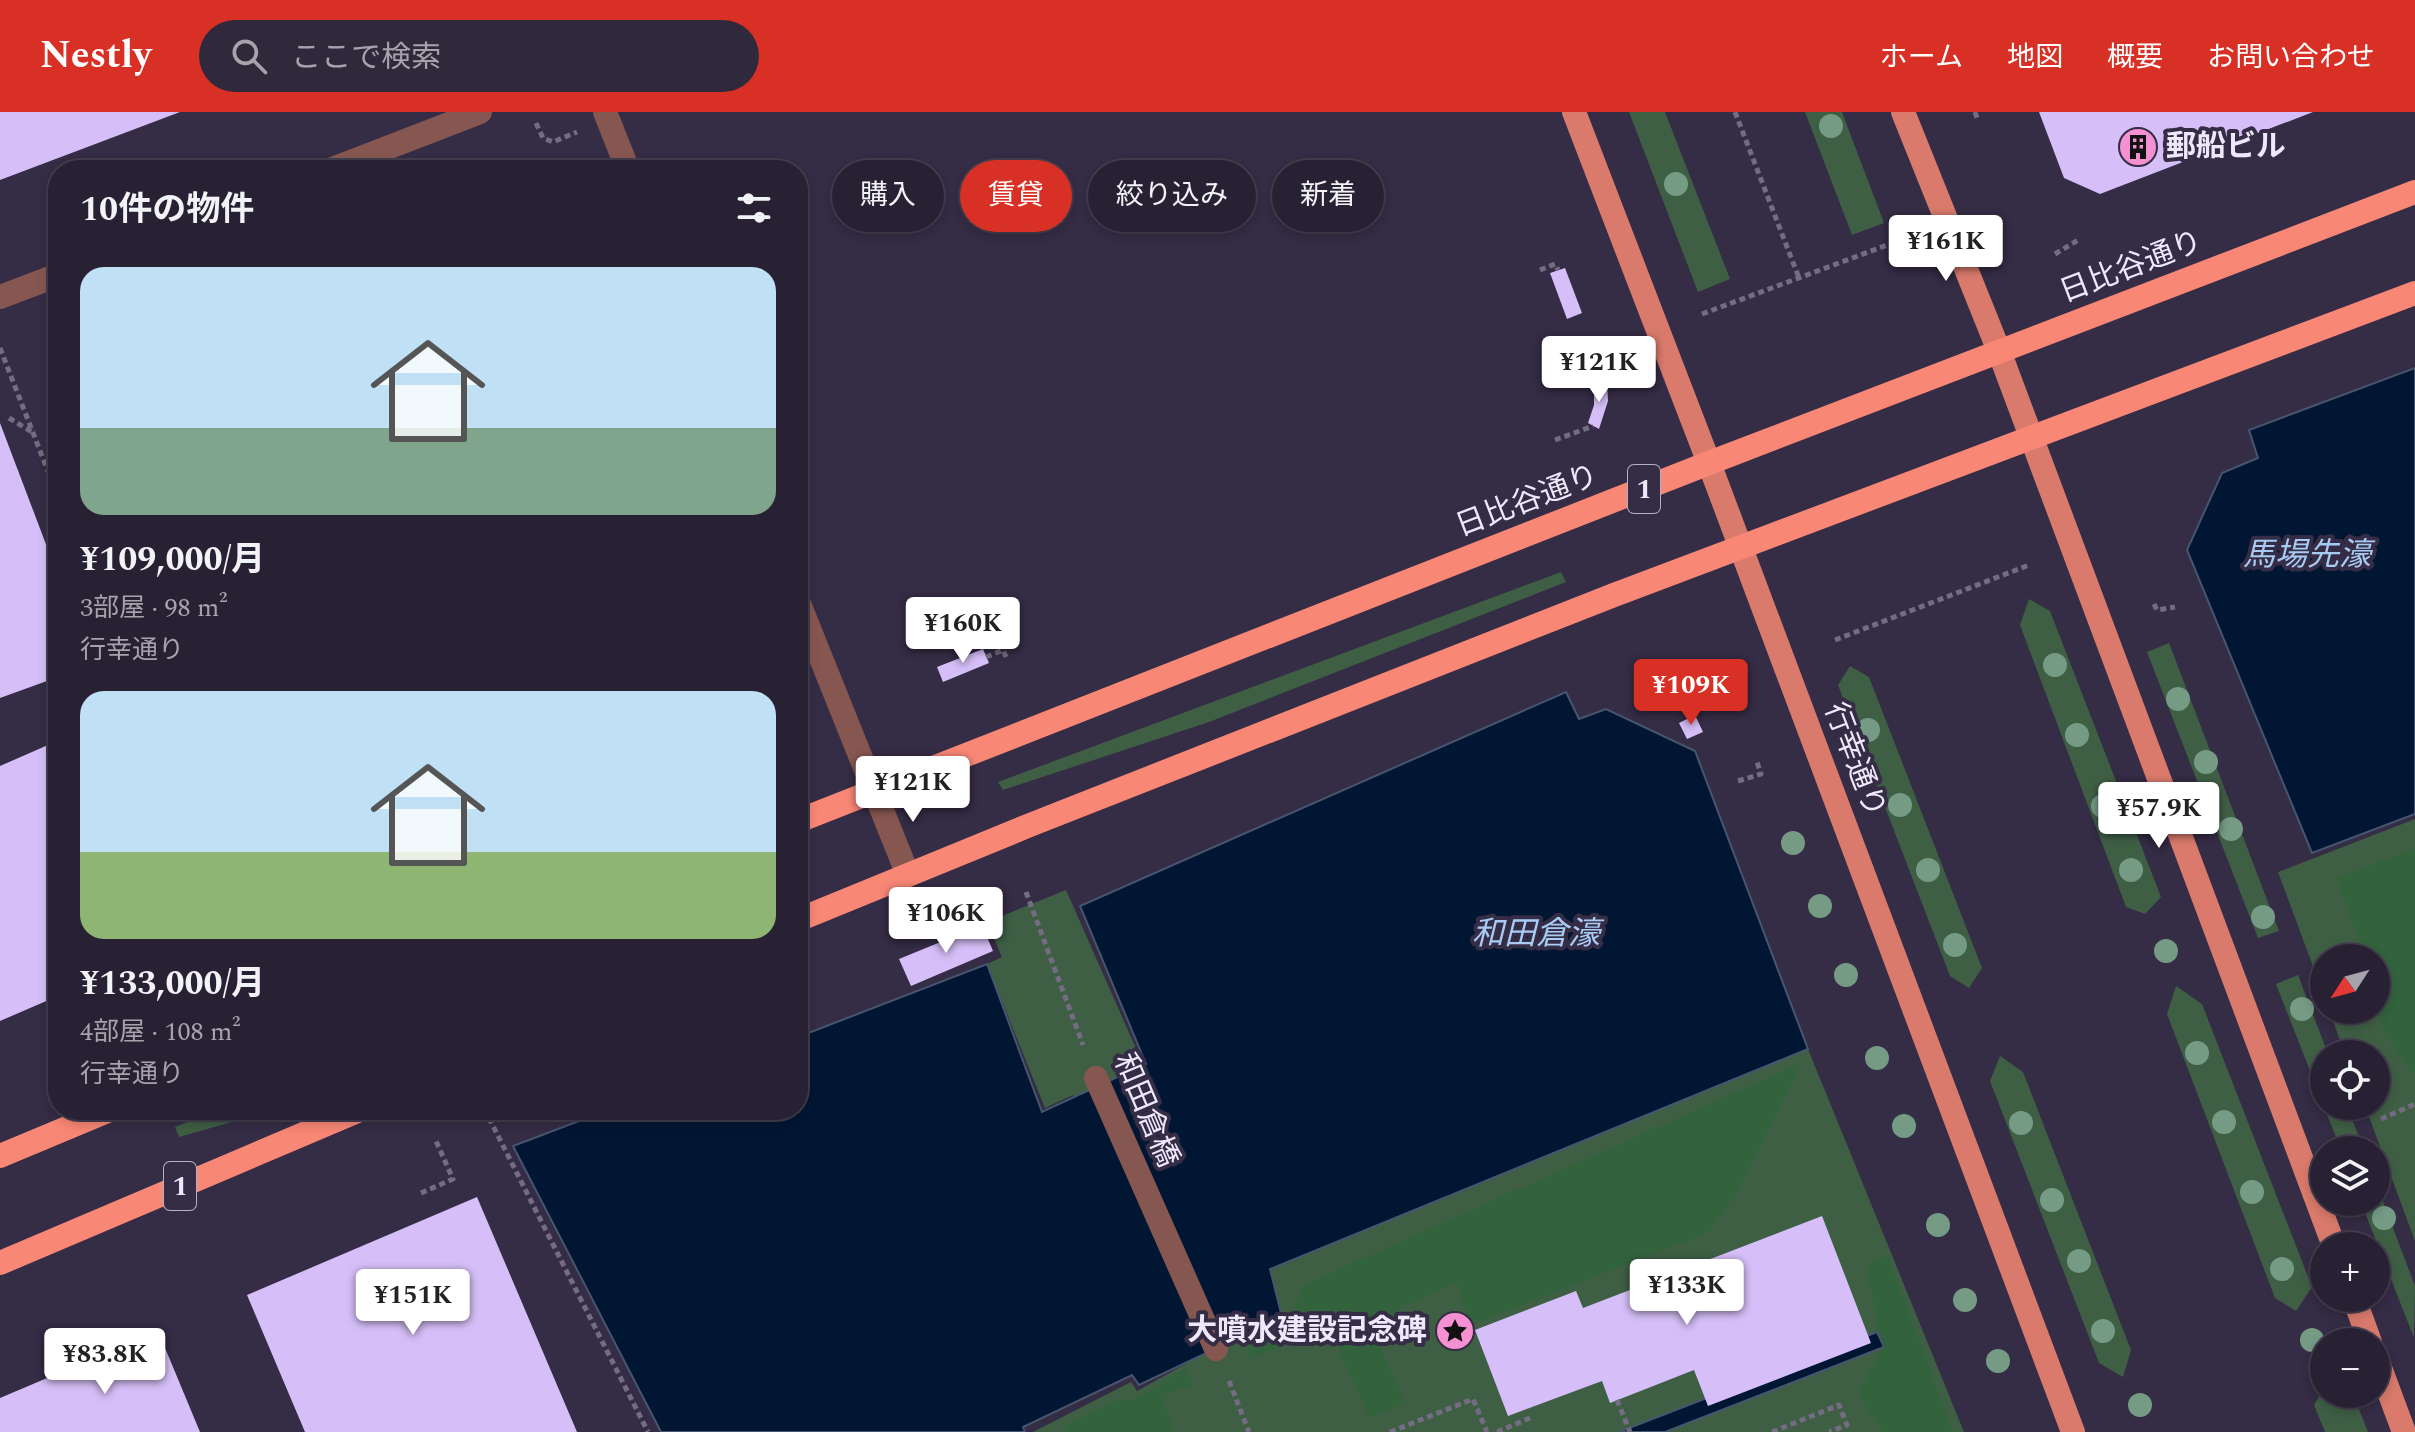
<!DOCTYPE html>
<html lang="ja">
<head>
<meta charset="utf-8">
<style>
  body { margin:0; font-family:Spectral,"Noto Sans JP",serif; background:#30293c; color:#f1f3f6; height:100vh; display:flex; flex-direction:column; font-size:30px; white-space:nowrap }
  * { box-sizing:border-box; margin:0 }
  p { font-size:26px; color:#a5a3ac }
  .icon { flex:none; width:44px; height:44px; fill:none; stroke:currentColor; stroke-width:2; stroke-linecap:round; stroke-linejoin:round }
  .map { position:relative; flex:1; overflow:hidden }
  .details { position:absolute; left:48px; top:48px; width:760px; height:960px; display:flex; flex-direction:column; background:#282134; border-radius:32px; box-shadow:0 4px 12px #0003,0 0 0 2px #443e4f }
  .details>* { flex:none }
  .guide { position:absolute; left:832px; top:48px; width:760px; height:72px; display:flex; gap:16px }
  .needle { width:52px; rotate:234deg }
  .tools { position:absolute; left:2310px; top:832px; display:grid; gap:16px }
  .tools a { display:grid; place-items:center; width:80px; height:80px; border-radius:50%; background:#282134; box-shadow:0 4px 12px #0003,0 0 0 2px #443e4f; font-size:40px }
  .price { position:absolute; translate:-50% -68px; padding:0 18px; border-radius:8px; background:#fff; color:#222; font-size:26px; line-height:52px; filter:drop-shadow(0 2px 4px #0008) }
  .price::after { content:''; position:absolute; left:50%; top:48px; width:24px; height:18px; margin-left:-12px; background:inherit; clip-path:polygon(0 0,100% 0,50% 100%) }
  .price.selected { background:#d93025; color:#fff }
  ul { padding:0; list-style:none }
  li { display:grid; align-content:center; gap:16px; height:424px; padding:0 32px }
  li span { display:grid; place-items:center; height:248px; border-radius:24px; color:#555 }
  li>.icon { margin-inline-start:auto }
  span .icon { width:144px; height:144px; fill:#fffc; stroke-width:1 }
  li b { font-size:34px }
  h2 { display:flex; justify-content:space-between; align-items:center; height:96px; padding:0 32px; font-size:34px }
  .tag { padding:0 28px; border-radius:36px; background:#282134; box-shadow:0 4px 12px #0003,0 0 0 2px #443e4f; font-size:28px; line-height:72px }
  .tag.selected { background:#d93025; color:#fff }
  header { display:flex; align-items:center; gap:48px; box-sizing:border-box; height:112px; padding:0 40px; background:#d93025; color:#fff }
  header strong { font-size:38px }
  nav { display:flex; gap:44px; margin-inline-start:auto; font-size:28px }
  .search { width:560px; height:72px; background:#30293c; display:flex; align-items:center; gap:20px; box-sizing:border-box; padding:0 28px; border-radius:44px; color:#a5a3ac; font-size:30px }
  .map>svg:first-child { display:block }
  .green { fill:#3f5f45 }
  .forest { fill:#32633c }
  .water { fill:#001632; stroke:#47556e; stroke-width:2 }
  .building { fill:#d6bff8 }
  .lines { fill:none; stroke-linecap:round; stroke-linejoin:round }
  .path { stroke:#746c82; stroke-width:5; stroke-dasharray:6 4; stroke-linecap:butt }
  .minor { stroke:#865750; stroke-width:24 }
  .major { stroke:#d97a6c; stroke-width:24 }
  .highway { stroke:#f98776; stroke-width:24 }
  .tree { fill:#769b84 }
  .labels { text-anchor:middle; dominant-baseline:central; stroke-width:8; stroke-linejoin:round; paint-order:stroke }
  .shield { fill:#352c45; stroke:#b6b0c4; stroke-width:2 }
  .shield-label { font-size:28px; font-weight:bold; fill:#eee9fa }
  .poi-label { font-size:30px; font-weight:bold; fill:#eee9fa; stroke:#352c45; text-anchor:start }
  .street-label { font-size:30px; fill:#eee9fa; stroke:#352c45 }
  .water-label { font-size:32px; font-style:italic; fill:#a8cbf3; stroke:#352c45 }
</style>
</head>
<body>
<header>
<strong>Nestly</strong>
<div class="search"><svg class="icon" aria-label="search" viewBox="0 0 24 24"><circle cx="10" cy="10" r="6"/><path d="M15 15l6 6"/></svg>ここで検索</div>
<nav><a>ホーム</a><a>地図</a><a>概要</a><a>お問い合わせ</a></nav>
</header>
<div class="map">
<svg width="2415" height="1320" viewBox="0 0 2415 1320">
  <rect width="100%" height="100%" fill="#352c45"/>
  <path class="green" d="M1629,0H1665L1730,167L1698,180Z
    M1805,0H1842L1884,111L1852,123Z
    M1561,460L1566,470L1209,610L1003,678L998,670Z
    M2029,487L2050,499L2161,785L2145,802L2126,795L2020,513Z
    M2169,531L2279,819L2258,826L2147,540Z
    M1850,554L1869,565L1982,856L1969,876L1950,864L1838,573Z
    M2415,707V1129L2365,994H2376V942H2345L2329,898H2376V846H2324V884L2278,760Z
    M1066,778L1142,950L1122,961L1240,1225L1282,1205L1269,1158L1808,937L1964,1320H1033L1131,1270L1137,1279L1189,1250L1073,983L1045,996L987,852L1002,845L987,810Z
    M2298,863L2328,942H2324V994H2347L2364,1038H2341L2276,872Z
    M2176,874L2202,892L2312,1175L2296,1199L2275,1186L2167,902Z
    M2000,944L2023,960L2131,1238L2123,1265L2099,1251L1990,969Z
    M216,998H275L179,1025L175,1015Z
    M2376,1071L2415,1174L2414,1226L2361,1090H2376Z
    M2324,1276V1282H2353L2368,1320H2325L2314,1293Z"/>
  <path class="forest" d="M2415,737V960L2410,959L2383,919L2376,889V846H2366L2336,766Z
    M1802,951L1733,1087L1707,1121L1471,1213L1456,1171L1376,1207L1372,1217L1405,1291L1369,1306L1329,1215L1250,1247L1246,1232L1290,1211L1303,1173Z
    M1887,1142L1953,1320H1882L1859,1282L1881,1238L1867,1154Z
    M1184,1257L1193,1272L1164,1284L1163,1292L1175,1320H1064L1068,1312L1120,1287L1134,1288Z"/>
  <path class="water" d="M2415,256V702L2312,741L2187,438L2222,361L2258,346L2249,318Z
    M1566,580L1579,607L1606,597L1695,639L1808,937L1270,1157L1282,1205L1139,1273L1132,1263L1023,1315L1025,1320H661L513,1034L608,998H798V925L987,852L1042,1000L1146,952L1080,794Z
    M1877,1220L1884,1235L1665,1320H1619Z"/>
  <path class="building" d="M0,0H180L0,68Z
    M2039,0H2313L2100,82L2064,66Z
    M1565,156L1582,201L1567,207L1550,161Z
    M58,240V263L50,243Z
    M1607,269L1608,289L1599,317L1588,311L1594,293V273Z
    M0,311L58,464V565L0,586Z
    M983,537L989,551L943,570L937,555Z
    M1695,603L1703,620L1687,627L1679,611Z
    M48,633L58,656V884L0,909V654Z
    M982,813L993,839L911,874L899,847Z
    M477,1085L577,1320H305L247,1183Z
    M1822,1104L1871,1231L1708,1294L1694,1258L1610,1291L1602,1269L1508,1304L1475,1218L1576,1179L1583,1196Z
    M158,1219L200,1320H0V1286Z"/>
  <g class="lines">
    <path class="path" d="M1735,0L1799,166
      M1975,0L1978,9
      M536,11L543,26L553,30L577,20
      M2055,142L2080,127
      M1540,158L1555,152L1558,158
      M1702,202L1898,129
      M0,236L58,385
      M9,306L32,320
      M1555,328L1593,314
      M2154,492L2157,498L2175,495
      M1835,528L2029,453
      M986,545L1003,538L1007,547
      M1738,669L1761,662L1756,647
      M1026,780L1083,933
      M489,1006L648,1320
      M2381,1007L2415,992
      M421,1081L453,1067L436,1029
      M1229,1269L1249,1320
      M1617,1288L1630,1320
      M1390,1320L1473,1287L1487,1320
      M1497,1320L1530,1306
      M1772,1320L1839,1293L1847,1313L1829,1320"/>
    <path class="minor" d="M605,0L628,58
      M330,58L480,0
      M0,185L58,163
      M798,489L908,763
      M1096,966L1216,1237"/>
    <path class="major" d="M1574,0L1709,351L2073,1320
      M1903,0L1999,239L2334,1134
      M2354,1186L2370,1230
      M2376,1245L2404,1320"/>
    <path class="highway" d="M798,709L1709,351L2415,80
      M798,808L1030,713L1614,483L2415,181
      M0,1044L110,998
      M0,1151L360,998"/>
  </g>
  <g class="tree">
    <circle cx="1831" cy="14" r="12"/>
    <circle cx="1676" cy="72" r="12"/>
    <circle cx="2055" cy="553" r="12"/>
    <circle cx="2178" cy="587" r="12"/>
    <circle cx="1868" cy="618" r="12"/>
    <circle cx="2077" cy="623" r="12"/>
    <circle cx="2206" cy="650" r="12"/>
    <circle cx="1900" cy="693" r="12"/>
    <circle cx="2103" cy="694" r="12"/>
    <circle cx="2231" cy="717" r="12"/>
    <circle cx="1793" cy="731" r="12"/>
    <circle cx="1928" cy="758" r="12"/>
    <circle cx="2131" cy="758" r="12"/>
    <circle cx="1820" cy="794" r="12"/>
    <circle cx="2263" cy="805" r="12"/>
    <circle cx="1955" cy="833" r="12"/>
    <circle cx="2166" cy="839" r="12"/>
    <circle cx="1846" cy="863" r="12"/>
    <circle cx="2302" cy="897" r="12"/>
    <circle cx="2197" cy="941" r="12"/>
    <circle cx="1877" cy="946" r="12"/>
    <circle cx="2224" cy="1010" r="12"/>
    <circle cx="2021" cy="1011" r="12"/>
    <circle cx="1904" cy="1014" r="12"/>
    <circle cx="2252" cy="1080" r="12"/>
    <circle cx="2052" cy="1088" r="12"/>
    <circle cx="2384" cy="1106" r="12"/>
    <circle cx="1938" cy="1113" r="12"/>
    <circle cx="2079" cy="1149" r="12"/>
    <circle cx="2282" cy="1157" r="12"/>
    <circle cx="1965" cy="1188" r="12"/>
    <circle cx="2103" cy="1219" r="12"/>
    <circle cx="2312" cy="1228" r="12"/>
    <circle cx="1998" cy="1249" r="12"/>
    <circle cx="2140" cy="1293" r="12"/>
  </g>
  <defs>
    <g id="building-disc" transform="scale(2)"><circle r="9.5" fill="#f591d3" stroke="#352c45"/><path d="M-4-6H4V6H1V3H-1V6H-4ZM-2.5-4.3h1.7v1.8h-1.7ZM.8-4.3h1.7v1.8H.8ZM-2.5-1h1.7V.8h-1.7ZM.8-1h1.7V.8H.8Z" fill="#111"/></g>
    <g id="sight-disc" transform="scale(2)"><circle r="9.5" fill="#f591d3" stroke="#352c45"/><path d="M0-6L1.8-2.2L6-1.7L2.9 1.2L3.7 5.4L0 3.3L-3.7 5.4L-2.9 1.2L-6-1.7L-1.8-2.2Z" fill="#111"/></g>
  </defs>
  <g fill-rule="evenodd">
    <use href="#building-disc" x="2138" y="35"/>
    <use href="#sight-disc" x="1455" y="1219"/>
  </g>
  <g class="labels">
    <g class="shield">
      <rect x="1628" y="353" width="32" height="48" rx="6"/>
      <rect x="164" y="1050" width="32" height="48" rx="6"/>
    </g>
    <g class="shield-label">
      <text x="1644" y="377">1</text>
      <text x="180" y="1074">1</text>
    </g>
    <g class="poi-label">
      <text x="2166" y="35">郵船ビル</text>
      <text x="1427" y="1219" text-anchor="end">大噴水建設記念碑</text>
    </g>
    <g class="street-label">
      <text transform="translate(2131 155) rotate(-21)">日比谷通り</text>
      <text transform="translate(1527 389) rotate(-21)">日比谷通り</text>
      <text transform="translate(1855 648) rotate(69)">行幸通り</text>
      <text transform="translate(1146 998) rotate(67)">和田倉橋</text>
    </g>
    <g class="water-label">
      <text x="2307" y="443">馬場先濠</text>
      <text x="1536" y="822">和田倉濠</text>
    </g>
  </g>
</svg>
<div class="tools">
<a><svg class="needle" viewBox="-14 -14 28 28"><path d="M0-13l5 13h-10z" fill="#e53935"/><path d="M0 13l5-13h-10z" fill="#a5a3ac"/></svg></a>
<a><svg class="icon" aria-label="locate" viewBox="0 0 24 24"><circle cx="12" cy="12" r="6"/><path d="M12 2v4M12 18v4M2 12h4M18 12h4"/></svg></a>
<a><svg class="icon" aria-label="layers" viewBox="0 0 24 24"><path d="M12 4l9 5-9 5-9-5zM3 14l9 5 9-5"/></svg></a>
<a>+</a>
<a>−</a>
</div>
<b class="price" style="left:1946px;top:171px">¥161K</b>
<b class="price" style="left:1599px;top:292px">¥121K</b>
<b class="price" style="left:963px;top:553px">¥160K</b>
<b class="price selected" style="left:1691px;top:615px">¥109K</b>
<b class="price" style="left:913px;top:712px">¥121K</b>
<b class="price" style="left:2159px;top:738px">¥57.9K</b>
<b class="price" style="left:946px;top:843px">¥106K</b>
<b class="price" style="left:1687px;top:1215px">¥133K</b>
<b class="price" style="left:413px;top:1225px">¥151K</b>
<b class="price" style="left:105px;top:1284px">¥83.8K</b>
<div class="guide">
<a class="tag">購入</a>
<a class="tag selected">賃貸</a>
<a class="tag">絞り込み</a>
<a class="tag">新着</a>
</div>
<section class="details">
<h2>10件の物件<svg class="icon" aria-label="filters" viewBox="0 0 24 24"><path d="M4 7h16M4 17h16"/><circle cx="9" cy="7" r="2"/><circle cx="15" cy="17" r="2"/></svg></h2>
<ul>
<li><span style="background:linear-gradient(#bfe0f5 65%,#7fa58c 0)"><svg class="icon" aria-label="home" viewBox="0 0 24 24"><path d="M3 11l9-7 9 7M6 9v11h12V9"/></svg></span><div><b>¥109,000/月</b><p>3部屋 · 98 m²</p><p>行幸通り</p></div></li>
<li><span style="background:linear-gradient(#bfe0f5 65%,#8fb573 0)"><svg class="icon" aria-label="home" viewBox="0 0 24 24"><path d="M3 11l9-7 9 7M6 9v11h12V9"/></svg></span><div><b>¥133,000/月</b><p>4部屋 · 108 m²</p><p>行幸通り</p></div></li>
</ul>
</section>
</div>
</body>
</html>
